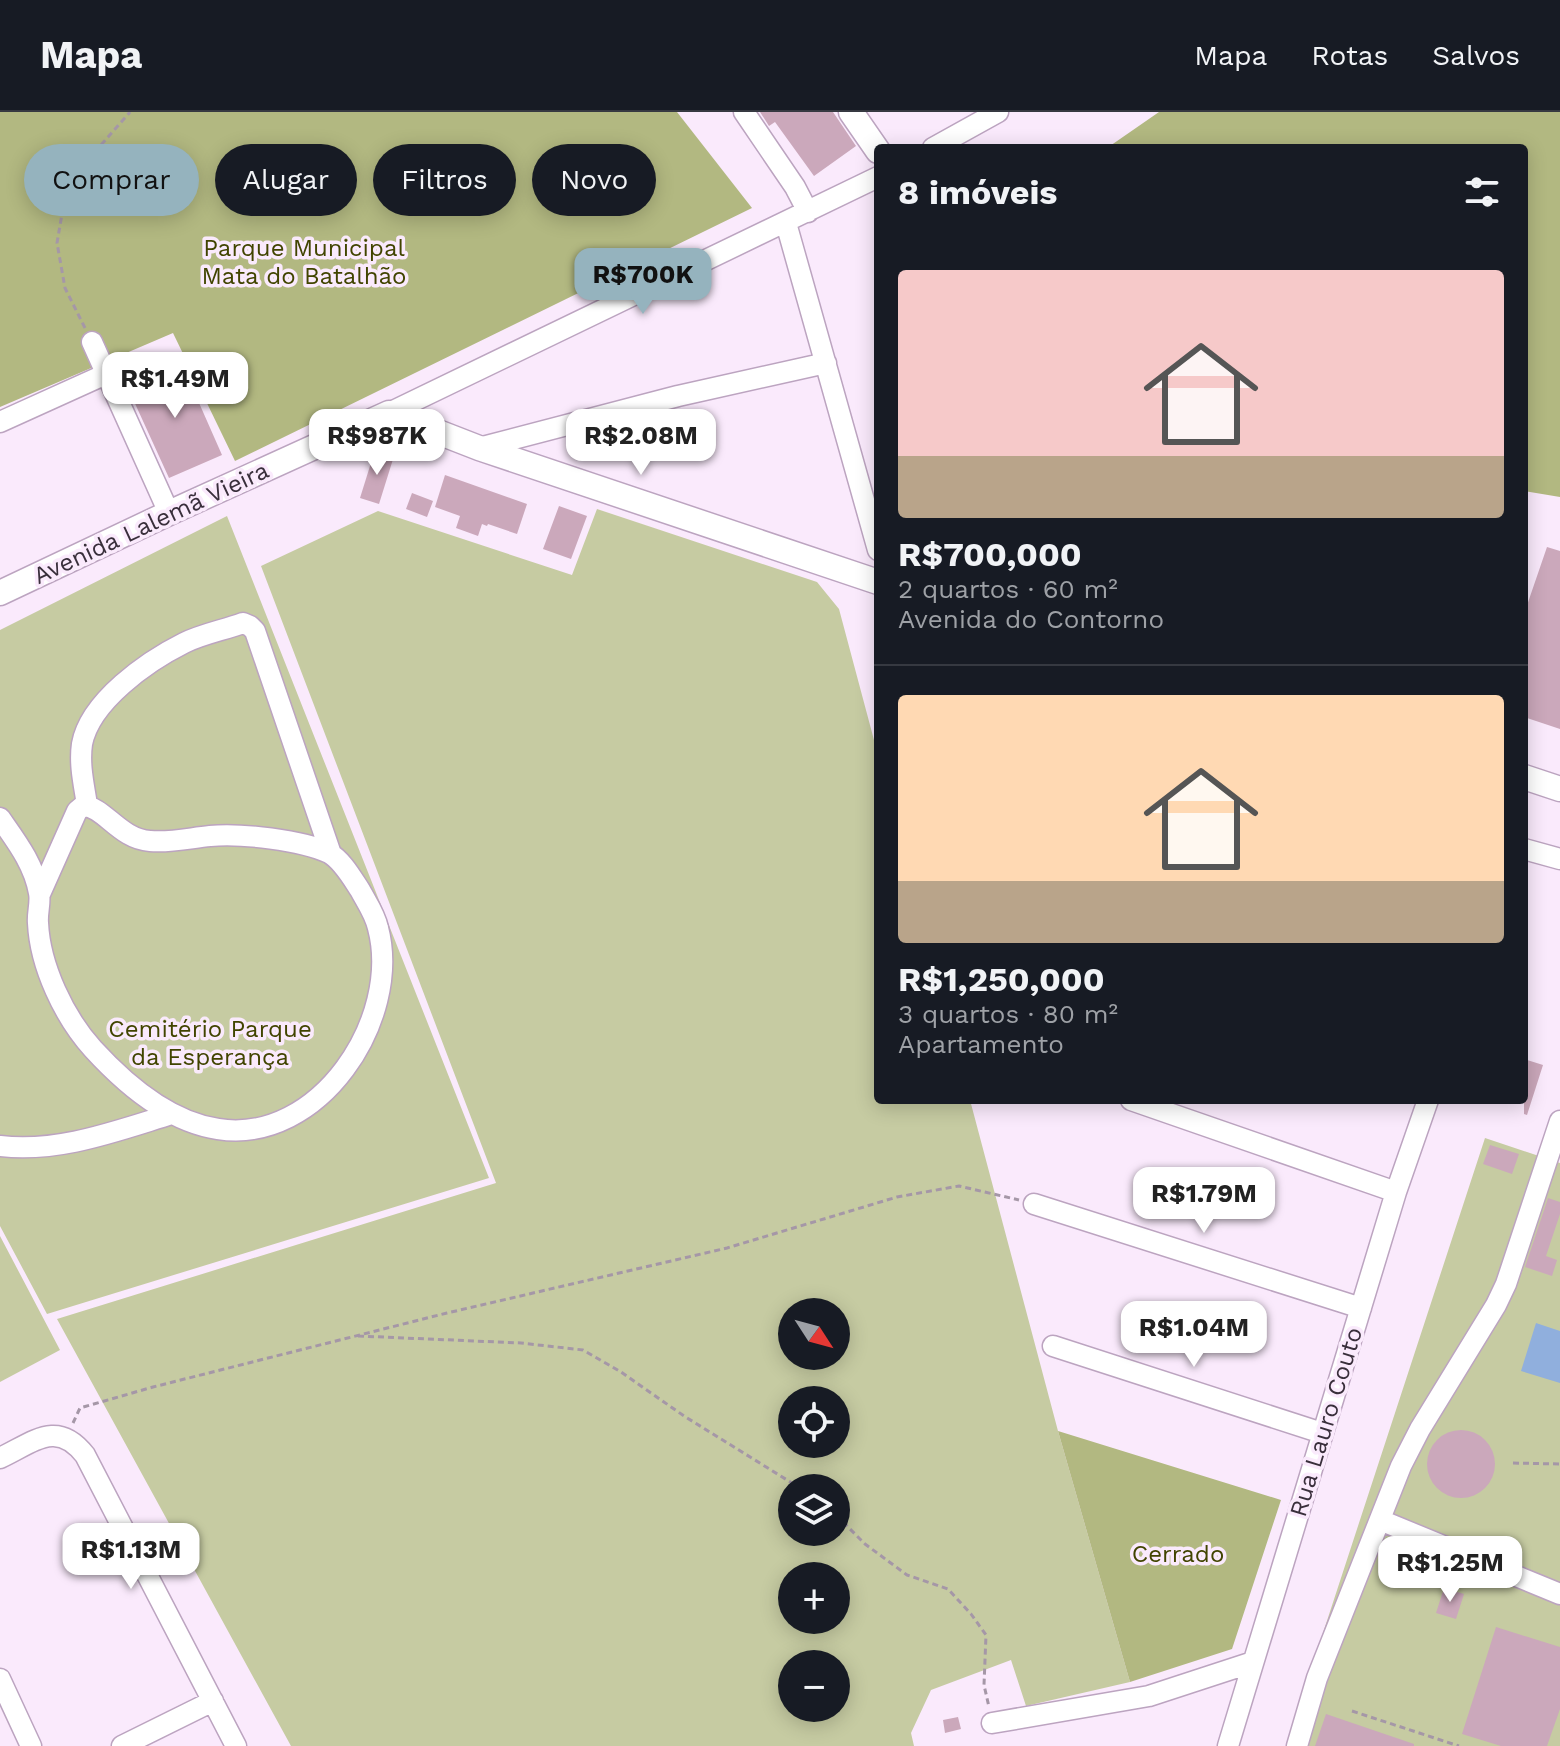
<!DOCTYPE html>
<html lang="pt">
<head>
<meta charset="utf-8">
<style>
  body { margin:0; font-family:"Work Sans",sans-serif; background:#242831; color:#f1f3f6; height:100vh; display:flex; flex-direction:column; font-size:30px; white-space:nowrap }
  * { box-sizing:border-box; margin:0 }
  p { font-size:26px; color:#9ea1a6 }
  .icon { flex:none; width:44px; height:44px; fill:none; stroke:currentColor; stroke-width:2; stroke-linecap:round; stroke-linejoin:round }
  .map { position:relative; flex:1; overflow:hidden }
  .drawer { position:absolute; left:874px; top:32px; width:654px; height:960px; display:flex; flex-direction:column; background:#171b24; border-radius:8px; box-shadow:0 4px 20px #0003 }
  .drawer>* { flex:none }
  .guide { position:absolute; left:24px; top:32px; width:730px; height:72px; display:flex; gap:16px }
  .needle { width:52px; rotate:126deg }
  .tools { position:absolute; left:778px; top:1186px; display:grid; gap:16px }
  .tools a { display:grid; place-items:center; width:72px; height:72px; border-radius:50%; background:#171b24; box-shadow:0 4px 20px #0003; font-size:40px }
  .price { position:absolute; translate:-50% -68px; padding:0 18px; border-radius:16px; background:#fff; color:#222; font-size:26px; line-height:52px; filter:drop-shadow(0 2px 4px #0008) }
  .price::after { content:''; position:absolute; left:50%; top:48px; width:24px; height:18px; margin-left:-12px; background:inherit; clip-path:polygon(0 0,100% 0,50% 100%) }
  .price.on { background:#95b3be; color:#111 }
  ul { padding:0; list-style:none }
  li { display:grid; align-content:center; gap:16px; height:424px; padding:0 24px }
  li+li { border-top:2px solid #363941 }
  li span { display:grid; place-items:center; height:248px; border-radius:8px; color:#555 }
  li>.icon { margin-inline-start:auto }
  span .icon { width:144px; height:144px; fill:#fffc; stroke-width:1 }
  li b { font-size:34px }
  h2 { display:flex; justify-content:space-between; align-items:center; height:96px; padding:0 24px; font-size:34px }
  .tag { padding:0 28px; border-radius:36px; background:#171b24; box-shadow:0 4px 20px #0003; font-size:28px; line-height:72px }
  .tag.on { background:#95b3be; color:#111 }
  header { display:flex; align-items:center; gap:48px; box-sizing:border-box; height:112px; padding:0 40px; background:#171b24; border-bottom:2px solid #363941 }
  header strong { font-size:38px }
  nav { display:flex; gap:44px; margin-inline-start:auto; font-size:28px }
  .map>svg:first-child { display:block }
  .green { fill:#c6cba2; fill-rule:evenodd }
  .forest { fill:#b2b881 }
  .water { fill:#90afdd }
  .building { fill:#cba8bb }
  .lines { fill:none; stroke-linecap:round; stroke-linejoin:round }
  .minor-casing { stroke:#bca4c0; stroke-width:23 }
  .major-casing { stroke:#bca4c0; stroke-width:27 }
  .path { stroke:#a597a7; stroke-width:3; stroke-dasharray:6 4; stroke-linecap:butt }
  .minor { stroke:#fff; stroke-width:20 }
  .major { stroke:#fff; stroke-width:24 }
  .labels { text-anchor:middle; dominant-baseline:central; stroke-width:7; stroke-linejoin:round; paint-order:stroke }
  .park-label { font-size:24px; fill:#414400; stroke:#faeafc }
  .street-label { font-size:24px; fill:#392f3b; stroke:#faeafc }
</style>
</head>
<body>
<header>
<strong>Mapa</strong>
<nav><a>Mapa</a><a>Rotas</a><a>Salvos</a></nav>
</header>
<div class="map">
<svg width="1560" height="1634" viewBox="0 0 1560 1634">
  <rect width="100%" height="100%" fill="#faeafc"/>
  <path class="green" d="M597,397L817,470L839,497L878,643V988H970L1058,1319L1130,1570L1026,1594L1011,1548L931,1578L911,1621L914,1634H291L57,1207L496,1071L261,454L378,399L572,463ZM792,1200H836V1244H792ZM792,1288H836V1332H792ZM792,1376H836V1420H792ZM792,1464H836V1508H792ZM792,1552H836V1596H792Z
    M227,404L489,1066L47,1202L0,1114V518Z
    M1485,1026L1560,1051V1634H1286Z
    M0,1124L60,1238L0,1270Z"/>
  <path class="forest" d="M0,0H677L752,96L235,349L173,221L0,295Z
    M1159,0H1560V385L1524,379V36H1107Z
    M1058,1319L1281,1388L1232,1537L1130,1570Z"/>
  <path class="water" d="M1536,1211L1560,1219V1271L1521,1259Z"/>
  <path class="building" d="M760,0H833L856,34L814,64L775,10L769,14Z
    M181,250L222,343L169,366L127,274Z
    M375,338L394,344L379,392L360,386Z
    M445,363L527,392L517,422L488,412L487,414L482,412L478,424L456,416L460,404L435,395Z
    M412,381L433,389L427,405L406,397Z
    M559,394L587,404L571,447L543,437Z
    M1547,435L1560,439V617L1524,605V502Z
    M1524,947L1543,953L1527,1003L1524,1002Z
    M1490,1033L1519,1042L1512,1062L1483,1052Z
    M1548,1086L1560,1090V1102L1546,1144L1557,1148L1552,1164L1525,1155Z
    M1427 1352a34 34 0 1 1 68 0a34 34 0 1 1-68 0Z
    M1444,1476L1464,1482L1456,1507L1436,1501Z
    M1496,1515L1560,1535V1597L1547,1634H1501L1462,1622Z
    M1326,1602L1414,1632V1634H1315Z
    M958,1605L961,1617L945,1621L943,1608Z"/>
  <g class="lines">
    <g class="minor-casing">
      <path id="minor" d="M744,0L795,75L808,100
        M933,36L998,0
        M786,111L878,438
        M92,230L169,401
        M389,301L878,65
        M0,310L106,262
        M479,336L678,284L826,251
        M87,693C84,673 79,653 82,632C90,589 148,549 184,531C202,522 224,518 243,511L250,514L255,519L331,742
        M0,706C16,729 34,752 39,781C41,790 37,801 38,811C40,854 64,905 93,937C125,972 170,1010 218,1017C319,1033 402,907 378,816C375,802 367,791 360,778C352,766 342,748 329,741C302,728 240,721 210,724C190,726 170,731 150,729C119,727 104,694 83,694L77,699L40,782
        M1524,737L1560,747
        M1131,988L1396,1080
        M0,1034C59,1041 116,1019 172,1002
        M1034,1092L1361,1196
        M1053,1234L1322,1321
        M0,1346C34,1330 57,1307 85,1343L236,1634
        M1380,1408L1560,1482
        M0,1567L31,1634
        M992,1611L1149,1584L1253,1550
        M122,1634L213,1589
        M1228,1634L1396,1080L1428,988
        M1297,1634L1317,1566L1401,1354L1420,1317L1496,1193L1506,1172L1560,1009"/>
    </g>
    <g class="major-casing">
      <path id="major" d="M851,0L878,39
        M0,481L169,401L389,301L479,336L878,470
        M1524,665L1560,677"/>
    </g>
    <path class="path" d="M85,216L65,176L57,131L62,102L94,52L100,34L130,0
      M358,1224L521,1231L583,1238L621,1260L684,1304L800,1376
      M73,1311L80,1296L153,1275L447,1201L727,1136L897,1085L959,1074L1019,1088
      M1513,1351L1560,1352
      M836,1403L865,1432L907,1463L948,1477L971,1502L986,1523L984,1573L989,1595
      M1352,1599L1459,1634"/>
    <use href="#minor" class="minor"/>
    <use href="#major" class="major"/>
  </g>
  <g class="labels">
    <g class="park-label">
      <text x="304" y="136">Parque Municipal<tspan x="304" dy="28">Mata do Batalhão</tspan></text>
      <text x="210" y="917">Cemitério Parque<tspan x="210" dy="28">da Esperança</tspan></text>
      <text x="1178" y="1442">Cerrado</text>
    </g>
    <g class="street-label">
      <text transform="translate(151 411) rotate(-25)">Avenida Lalemã Vieira</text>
      <text transform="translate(1326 1310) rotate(-73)">Rua Lauro Couto</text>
    </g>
  </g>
</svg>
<div class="tools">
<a><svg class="needle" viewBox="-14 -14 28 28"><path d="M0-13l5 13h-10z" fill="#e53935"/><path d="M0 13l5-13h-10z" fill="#9ea1a6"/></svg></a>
<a><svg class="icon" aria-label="locate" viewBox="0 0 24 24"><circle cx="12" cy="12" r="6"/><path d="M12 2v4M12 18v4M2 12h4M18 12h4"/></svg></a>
<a><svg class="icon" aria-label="layers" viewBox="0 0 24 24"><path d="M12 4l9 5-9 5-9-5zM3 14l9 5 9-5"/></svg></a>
<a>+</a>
<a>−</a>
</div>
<b class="price on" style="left:643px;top:204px">R$700K</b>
<b class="price" style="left:175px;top:308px">R$1.49M</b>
<b class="price" style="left:377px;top:365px">R$987K</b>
<b class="price" style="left:641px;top:365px">R$2.08M</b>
<b class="price" style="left:1204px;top:1123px">R$1.79M</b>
<b class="price" style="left:1194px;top:1257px">R$1.04M</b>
<b class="price" style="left:131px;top:1479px">R$1.13M</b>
<b class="price" style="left:1450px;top:1492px">R$1.25M</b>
<div class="guide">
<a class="tag on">Comprar</a>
<a class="tag">Alugar</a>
<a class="tag">Filtros</a>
<a class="tag">Novo</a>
</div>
<section class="drawer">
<h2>8 imóveis<svg class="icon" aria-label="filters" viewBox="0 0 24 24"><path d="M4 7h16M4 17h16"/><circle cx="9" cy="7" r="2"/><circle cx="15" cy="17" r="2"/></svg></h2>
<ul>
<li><span style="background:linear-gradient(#f6c9c9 75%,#b9a48a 0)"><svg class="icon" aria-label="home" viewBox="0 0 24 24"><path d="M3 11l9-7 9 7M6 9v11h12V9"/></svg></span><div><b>R$700,000</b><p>2 quartos · 60 m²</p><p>Avenida do Contorno</p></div></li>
<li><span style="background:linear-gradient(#ffd9b3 75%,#b9a48a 0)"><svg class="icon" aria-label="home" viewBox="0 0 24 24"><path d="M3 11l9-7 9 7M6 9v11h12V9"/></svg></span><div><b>R$1,250,000</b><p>3 quartos · 80 m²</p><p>Apartamento</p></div></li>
</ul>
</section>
</div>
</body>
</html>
